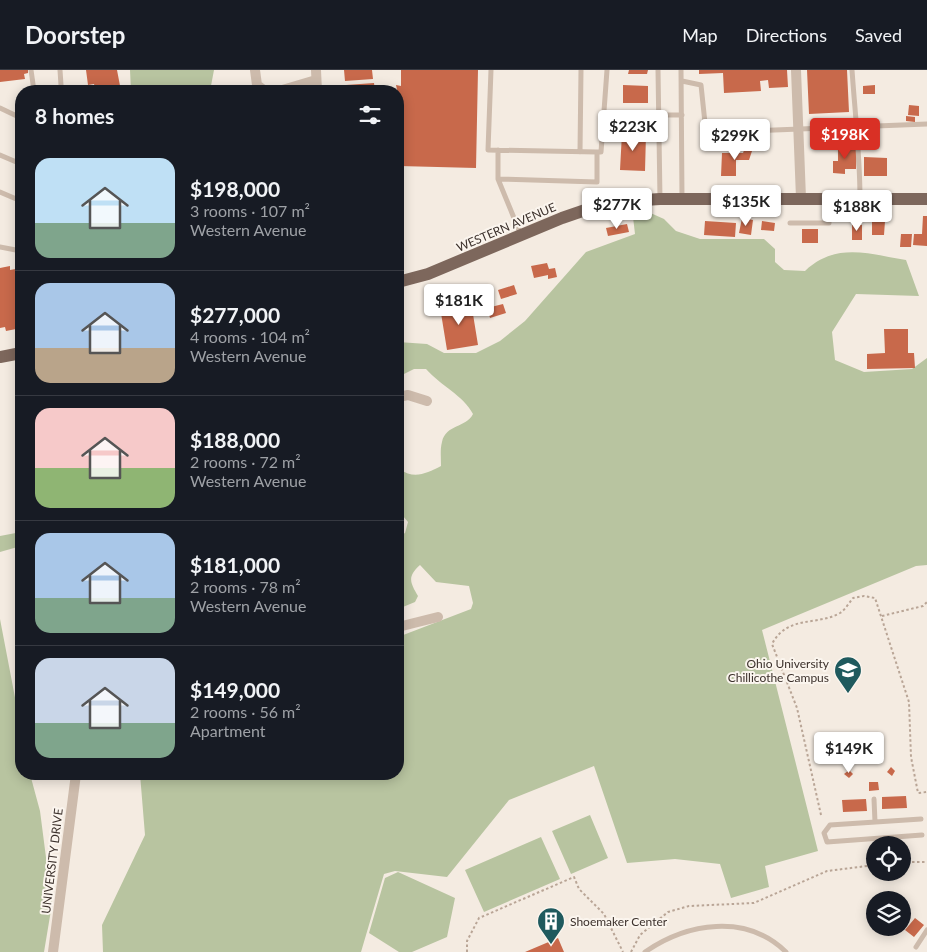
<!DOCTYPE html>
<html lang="en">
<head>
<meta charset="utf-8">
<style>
  body { margin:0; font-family:Lato,sans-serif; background:#20242c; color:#f1f3f6; height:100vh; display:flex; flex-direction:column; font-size:19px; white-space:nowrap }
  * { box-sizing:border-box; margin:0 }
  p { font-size:16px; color:#9ea1a6 }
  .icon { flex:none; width:28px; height:28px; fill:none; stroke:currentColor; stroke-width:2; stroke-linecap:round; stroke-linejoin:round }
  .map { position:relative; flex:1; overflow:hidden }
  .side { position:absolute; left:15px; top:15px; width:389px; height:695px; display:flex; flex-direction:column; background:#171b24; border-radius:20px; box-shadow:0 2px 12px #0003 }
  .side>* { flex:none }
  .tools { position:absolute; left:866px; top:766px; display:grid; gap:10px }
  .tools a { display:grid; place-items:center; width:45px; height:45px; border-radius:50%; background:#171b24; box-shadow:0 2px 12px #0003; font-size:25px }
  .price { position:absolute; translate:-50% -42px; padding:0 11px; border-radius:5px; background:#fff; color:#222; font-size:16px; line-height:32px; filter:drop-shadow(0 1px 2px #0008) }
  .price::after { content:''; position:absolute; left:50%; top:30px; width:15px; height:11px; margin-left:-8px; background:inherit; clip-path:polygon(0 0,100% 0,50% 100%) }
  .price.active { background:#d93025; color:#fff }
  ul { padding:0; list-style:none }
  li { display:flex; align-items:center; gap:15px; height:125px; padding:0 20px }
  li+li { border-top:1px solid #363941 }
  li span { display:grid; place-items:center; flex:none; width:140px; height:100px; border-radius:15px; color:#555 }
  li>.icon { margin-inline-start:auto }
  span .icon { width:60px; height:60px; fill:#fffc; stroke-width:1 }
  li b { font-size:21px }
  h2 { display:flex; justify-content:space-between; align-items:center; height:60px; padding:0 20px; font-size:21px }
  header { display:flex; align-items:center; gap:30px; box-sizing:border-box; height:70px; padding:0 25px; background:#171b24; border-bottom:1px solid #363941 }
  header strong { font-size:24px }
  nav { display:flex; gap:28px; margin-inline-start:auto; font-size:18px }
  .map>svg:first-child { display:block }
  .green { fill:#b8c4a0 }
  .building { fill:#c8694b }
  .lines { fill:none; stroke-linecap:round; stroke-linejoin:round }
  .path { stroke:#b9a596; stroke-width:2; stroke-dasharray:2.5 2.5; stroke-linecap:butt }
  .lane { stroke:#cdbbac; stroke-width:5 }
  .street { stroke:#cdbbac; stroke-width:10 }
  .primary { stroke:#7d675c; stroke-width:12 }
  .labels { text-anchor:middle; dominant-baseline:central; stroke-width:4; stroke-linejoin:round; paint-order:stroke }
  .street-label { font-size:12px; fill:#3b302b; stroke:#fbf5ee }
  .poi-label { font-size:12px; fill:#3b302b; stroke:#fbf5ee; text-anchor:end }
</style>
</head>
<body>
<header>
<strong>Doorstep</strong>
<nav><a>Map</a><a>Directions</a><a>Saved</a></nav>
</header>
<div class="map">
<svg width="927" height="882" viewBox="0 0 927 882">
  <rect width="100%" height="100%" fill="#f4ebe1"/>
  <path class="green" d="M130,0H214L210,21H131Z
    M646,141L664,149L676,161L700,169H764L775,179V192L784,200L805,201C835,172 869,184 906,190L919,226L856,224L832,262L835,290L864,302L912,299L927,288V495L916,496L762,560L818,781L765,796L769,817L731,828L720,794L675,789L627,793L594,696L509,730L447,807L395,801L384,804L361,882H103L102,855L145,765L140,704H398V567L471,539L473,533L469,516L436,512L420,495C407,507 410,512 418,526L415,532L398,539V467L405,463L408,452L398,440V371L402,375L400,399C414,410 427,403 441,396C441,388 440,379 442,372C446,354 466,358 473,344C463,325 441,316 426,299H414L398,307V272L427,274L444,283H476L500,271L525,251L586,182L635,164L633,147Z
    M21,462V476L0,482V466Z
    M0,549L21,659V704H30L40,741L52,834L44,882H0Z
    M590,745L608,788L571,804L552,761Z
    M541,767L560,809L484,842L465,800Z
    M398,802L455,828L447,867L412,882H399L369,863L385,808Z"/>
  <path class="building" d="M0,0H28V3L24,4L25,9L0,12Z
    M86,0H117L121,21H96L94,14L88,15Z
    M344,0H372L373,9L345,11Z
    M401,0H478L476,98L399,96L400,24H398L396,15L401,16Z
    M629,0H648L647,4H628Z
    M699,0H787L788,17L769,18L768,10L760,11L761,21L724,23L723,3L699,4Z
    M807,0H847L849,42L809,44Z
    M374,13L375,21H347L346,15Z
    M623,15L648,16V33H623Z
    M875,15V24H863V16Z
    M909,35L919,36V46L908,45Z
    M906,46L915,47V52L906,51Z
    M622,63L646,64L645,101L620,100Z
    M747,72L754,75L749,90H736V106H721L722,83H743Z
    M838,76L857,77L856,99H845V104L833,103V91H838Z
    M864,87L887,88V106H864Z
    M923,146H927V176L913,175L914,164H922Z
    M742,148L753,150L751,165L739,163Z
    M705,151L736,153L735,167L704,165Z
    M762,151L775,153L774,161L761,160Z
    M872,151H885L884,165H872Z
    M627,154L629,162L608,166L606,158Z
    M852,155H862V170H852Z
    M802,159H818V173H802Z
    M901,164H912L911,177H900Z
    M547,193L549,199L555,198L557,207L548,209V205L534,208L531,196Z
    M10,196V200L21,198V258L6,261L5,257L0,258V198Z
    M514,215L517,224L501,229L498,220Z
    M471,232L478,275L447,280L440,237Z
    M503,234L506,243L490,248L487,238Z
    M884,259H908V283H914L915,298L867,299V284L885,283Z
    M891,697L895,701L892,706L887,702Z
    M849,700L853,704L849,708L844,704Z
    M869,712H878L879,720L869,721Z
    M906,726L907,738L882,739V727Z
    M866,729L867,741L843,742L842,730Z
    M915,848L924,855L914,867L905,860Z
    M558,868L564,882H525Z"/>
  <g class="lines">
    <path class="path" d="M882,546L923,536L927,532
      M821,745L797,638L772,574C787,545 817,556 840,543C845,540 849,533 853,528L864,526L875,528L909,632L911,687L918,723L927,722
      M902,792H927
      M467,882V871L479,848L574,807L579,819L604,844L623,882
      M631,882L640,865L668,842L689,836L754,833L827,801L875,795"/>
    <path class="lane" d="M31,0L34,21
      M491,0L488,80L597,82V112L498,109L521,165
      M658,0L660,129
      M681,0L682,128
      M852,0C855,43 860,85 860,129
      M682,11L701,15L705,53L715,61L726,62L927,54
      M54,21H58L61,15L60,0
      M0,38L21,48
      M658,45H682
      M580,82L581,0
      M597,82H601L607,0
      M0,85L21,94
      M498,109V80
      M0,122L21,131
      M790,153H829V129
      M0,177L21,181
      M874,729L875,752
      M921,749L830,755L824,763L827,772L922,765
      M916,877L927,860
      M645,882C687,853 746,843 786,882"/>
    <path class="street" d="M255,0L257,15L265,21H273
      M316,0L317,21
      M796,0L801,128
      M279,21L316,10
      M398,327L408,325L427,331
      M398,557L438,547
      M53,882L76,704"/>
    <path class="primary" d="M398,212L428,204L562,148L594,137L628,131L660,129H927
      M0,287L21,283"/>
  </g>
  <defs>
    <g id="university-pin" transform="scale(1.4375)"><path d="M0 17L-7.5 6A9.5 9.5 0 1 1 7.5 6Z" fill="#1f5a5e" stroke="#fbf5ee"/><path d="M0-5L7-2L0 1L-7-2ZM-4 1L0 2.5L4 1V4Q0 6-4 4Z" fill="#fff"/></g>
    <g id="building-pin" transform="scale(1.4375)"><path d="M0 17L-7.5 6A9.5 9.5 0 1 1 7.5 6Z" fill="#1f5a5e" stroke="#fbf5ee"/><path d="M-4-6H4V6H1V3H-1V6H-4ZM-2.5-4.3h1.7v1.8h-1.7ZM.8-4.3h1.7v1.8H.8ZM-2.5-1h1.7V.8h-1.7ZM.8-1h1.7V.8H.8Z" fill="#fff"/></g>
  </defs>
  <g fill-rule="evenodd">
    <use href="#university-pin" x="848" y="600"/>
    <use href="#building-pin" x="551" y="851"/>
  </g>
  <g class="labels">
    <g class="street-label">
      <text transform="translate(506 157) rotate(-23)">WESTERN AVENUE</text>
      <text transform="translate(52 791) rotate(-83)">UNIVERSITY DRIVE</text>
    </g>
    <g class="poi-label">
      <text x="829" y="593">Ohio University<tspan x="829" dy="14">Chillicothe Campus</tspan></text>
      <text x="570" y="851" text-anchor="start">Shoemaker Center</text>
    </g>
  </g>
</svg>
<div class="tools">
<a><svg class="icon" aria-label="locate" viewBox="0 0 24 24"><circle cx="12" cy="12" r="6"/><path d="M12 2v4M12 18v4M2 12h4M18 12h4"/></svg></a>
<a><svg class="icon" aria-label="layers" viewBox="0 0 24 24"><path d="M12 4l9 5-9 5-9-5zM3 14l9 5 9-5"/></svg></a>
</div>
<b class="price" style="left:633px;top:82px">$223K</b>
<b class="price active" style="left:845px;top:90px">$198K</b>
<b class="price" style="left:735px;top:91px">$299K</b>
<b class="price" style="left:746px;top:157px">$135K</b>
<b class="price" style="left:617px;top:160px">$277K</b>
<b class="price" style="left:857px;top:162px">$188K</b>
<b class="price" style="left:459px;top:256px">$181K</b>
<b class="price" style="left:849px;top:704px">$149K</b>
<section class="side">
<h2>8 homes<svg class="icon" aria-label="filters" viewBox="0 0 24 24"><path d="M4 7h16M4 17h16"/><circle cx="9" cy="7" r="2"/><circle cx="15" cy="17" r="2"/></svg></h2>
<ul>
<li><span style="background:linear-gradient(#bfe0f5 65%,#7fa58c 0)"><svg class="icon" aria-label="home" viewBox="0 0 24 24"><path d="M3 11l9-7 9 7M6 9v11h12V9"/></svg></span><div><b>$198,000</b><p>3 rooms · 107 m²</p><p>Western Avenue</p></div></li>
<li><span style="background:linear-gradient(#a9c7e8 65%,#b9a48a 0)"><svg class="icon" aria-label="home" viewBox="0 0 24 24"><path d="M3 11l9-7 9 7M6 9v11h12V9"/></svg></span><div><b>$277,000</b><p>4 rooms · 104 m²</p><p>Western Avenue</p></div></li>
<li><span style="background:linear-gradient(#f6c9c9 60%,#8fb573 0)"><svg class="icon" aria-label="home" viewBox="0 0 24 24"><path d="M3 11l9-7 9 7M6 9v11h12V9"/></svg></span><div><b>$188,000</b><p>2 rooms · 72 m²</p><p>Western Avenue</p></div></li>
<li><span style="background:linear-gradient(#a9c7e8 65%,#7fa58c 0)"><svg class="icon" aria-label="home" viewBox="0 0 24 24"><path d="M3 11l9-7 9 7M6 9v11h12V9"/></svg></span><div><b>$181,000</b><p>2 rooms · 78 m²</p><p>Western Avenue</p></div></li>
<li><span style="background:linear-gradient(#c9d6e8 65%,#7fa58c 0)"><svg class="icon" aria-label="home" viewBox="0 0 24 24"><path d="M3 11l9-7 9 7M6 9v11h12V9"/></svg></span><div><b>$149,000</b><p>2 rooms · 56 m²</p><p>Apartment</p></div></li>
</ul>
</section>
</div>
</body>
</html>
